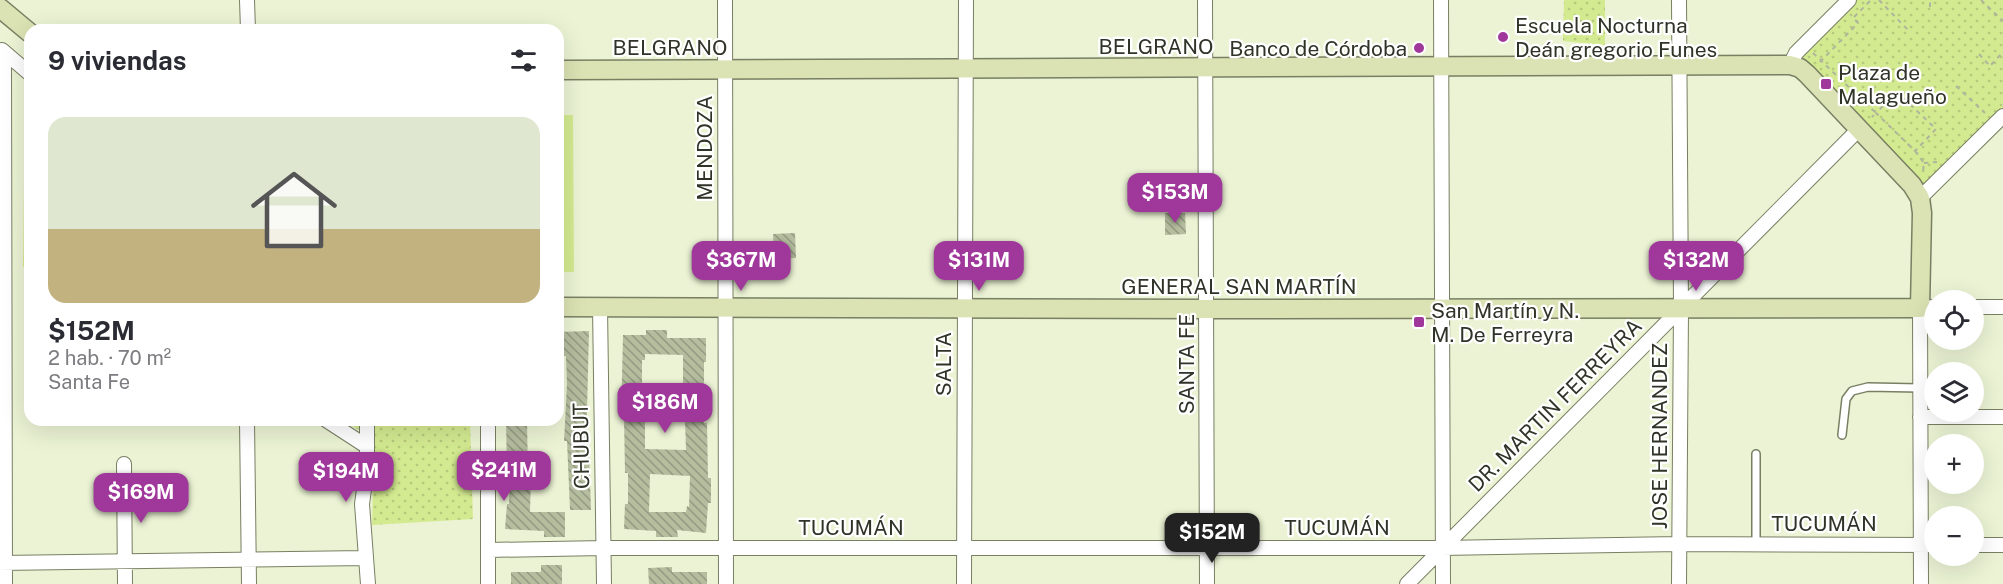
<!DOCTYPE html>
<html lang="es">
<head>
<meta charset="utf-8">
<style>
  body { margin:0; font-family:"Public Sans",sans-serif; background:#f7f7f7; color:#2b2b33; height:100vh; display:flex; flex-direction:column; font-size:22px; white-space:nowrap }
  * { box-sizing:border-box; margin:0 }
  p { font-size:20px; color:#7c7c81 }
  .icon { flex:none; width:33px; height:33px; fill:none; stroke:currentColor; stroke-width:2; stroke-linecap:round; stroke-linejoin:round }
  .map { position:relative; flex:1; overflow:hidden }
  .panel { position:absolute; left:24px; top:24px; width:540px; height:402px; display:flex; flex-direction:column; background:#fff; border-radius:18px; box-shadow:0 6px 24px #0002 }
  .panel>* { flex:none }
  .buttons { position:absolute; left:1924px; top:290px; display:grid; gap:12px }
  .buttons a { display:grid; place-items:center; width:60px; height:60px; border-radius:50%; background:#fff; box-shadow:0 6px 24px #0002; font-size:30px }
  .price { position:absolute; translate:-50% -51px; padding:0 14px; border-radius:12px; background:#a0379a; color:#fff; font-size:20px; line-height:39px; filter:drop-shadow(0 2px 3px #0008) }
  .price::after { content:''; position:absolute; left:50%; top:36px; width:18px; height:14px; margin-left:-9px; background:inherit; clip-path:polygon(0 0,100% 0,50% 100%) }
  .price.current { background:#222; color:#fff }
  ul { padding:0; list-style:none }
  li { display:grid; align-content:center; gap:12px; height:318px; padding:0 24px }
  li+li { border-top:2px solid #e1e1e2 }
  li span { display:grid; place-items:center; height:186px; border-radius:18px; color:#555 }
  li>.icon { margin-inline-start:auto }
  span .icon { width:108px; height:108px; fill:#fffc; stroke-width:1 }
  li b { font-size:26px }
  h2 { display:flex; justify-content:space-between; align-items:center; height:72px; padding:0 24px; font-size:26px }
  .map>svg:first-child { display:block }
  .green { fill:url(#green-dots) }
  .pitch { fill:#d4ea90 }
  .building { fill:url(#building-back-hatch); fill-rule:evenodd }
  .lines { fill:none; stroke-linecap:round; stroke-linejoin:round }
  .service-casing { stroke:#787f63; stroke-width:10 }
  .minor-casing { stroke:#787f63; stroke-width:16 }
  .secondary-casing { stroke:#787f63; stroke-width:21 }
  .path { stroke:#afb59c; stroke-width:2; stroke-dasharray:4.5 4.5; stroke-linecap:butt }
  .service { stroke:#fff; stroke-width:7 }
  .minor { stroke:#fff; stroke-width:14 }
  .secondary { stroke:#dbe2b3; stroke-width:18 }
  .poi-dot { fill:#a0379a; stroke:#fff; stroke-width:2 }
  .labels { text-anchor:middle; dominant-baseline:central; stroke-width:4.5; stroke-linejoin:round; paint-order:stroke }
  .poi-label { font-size:21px; fill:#303327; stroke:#fff; text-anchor:start }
  .street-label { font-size:21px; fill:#303327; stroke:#fff }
</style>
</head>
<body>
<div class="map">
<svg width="2003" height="584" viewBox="0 0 2003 584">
  <defs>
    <pattern id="green-dots" width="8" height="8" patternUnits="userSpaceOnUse" patternTransform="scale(1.5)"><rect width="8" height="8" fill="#d4ea90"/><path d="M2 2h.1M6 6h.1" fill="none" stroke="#b6c97c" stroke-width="1.8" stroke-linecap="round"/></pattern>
    <pattern id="building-back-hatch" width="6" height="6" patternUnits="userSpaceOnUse" patternTransform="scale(1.5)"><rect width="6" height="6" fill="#b5bd9f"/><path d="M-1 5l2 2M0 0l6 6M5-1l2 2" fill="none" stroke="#949a82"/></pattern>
  </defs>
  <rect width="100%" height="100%" fill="#ebf3d4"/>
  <path class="green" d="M1564,0H1605V45L1563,41Z
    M1849,0H2003V116L1920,198L1807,74L1796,53Z
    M30,173V268L23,267L24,181Z
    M342,420H470L473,519L372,525L374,439Z"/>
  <path class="pitch" d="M558,115H573L574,272H558Z"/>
  <path class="building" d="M1165,213H1185L1186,234L1165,235Z
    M795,233L796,258L774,259L773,234Z
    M646,330H667V338H706V362H704V423H707L708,478H711V503H708L706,533L677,530L678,537H656V531L624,529L625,504H628V473H625L624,418H621L623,335H646ZM645,354L683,355V420H685L686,450L645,449V420H642V360H645ZM650,474L690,476L689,507L687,506L686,512H649Z
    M589,331L586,451H589L591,510H570L567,441H564L567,384L566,356H558V332Z
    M506,420H527L528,476H531L530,512H565V537H544V531L505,529L507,504H509L510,473H507Z
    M541,565H562V584H511V572H541Z
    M672,567V572H707V584H649L648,568Z"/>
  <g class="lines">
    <g class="service-casing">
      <path id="service" d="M1842,435L1846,399L1852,391L1868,387L1920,388
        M1756,454V544"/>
    </g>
    <g class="minor-casing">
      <path id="minor" d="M247,0L248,30
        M725,0L726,584
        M1205,0L1207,584
        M1441,0L1443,584
        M1679,0L1681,309L1679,584
        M2,50L30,74
        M4,53L5,584
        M1790,65L1796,53L1849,0
        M1920,198L2003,116
        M600,307L604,584
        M1974,307H2003
        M1920,417H2003
        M247,420L249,584
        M326,420L366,446
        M367,420V467L362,504L368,584
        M488,420V584
        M124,464L125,584
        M1974,545H2003
        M488,550L604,548H1442L1679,544L1935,545
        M0,563L365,558
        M964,584L966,0
        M1407,584L1859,129
        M1921,584L1920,308L1935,307"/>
    </g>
    <g class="secondary-casing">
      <path id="secondary" d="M0,8L30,33
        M558,70L1790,65L1800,68L1807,74L1912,185L1920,198L1922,213L1920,308L1207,309L558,307"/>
    </g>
    <path class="path" d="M1879,0L1908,30
      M1981,0L2003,21
      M1930,7V0
      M1813,53L1876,113L1872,117
      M1979,54L1990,66L2003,52
      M1820,62L1858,23L1853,18L1871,0
      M1956,86L1985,113
      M1897,92L1936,129L1915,151L1876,113Z
      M1915,151L1924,163L1923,172
      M1924,163L1937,162"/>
    <use href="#service" class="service"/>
    <use href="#minor" class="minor"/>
    <use href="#secondary" class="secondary"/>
  </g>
  <g class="poi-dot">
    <circle cx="1503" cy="37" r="6"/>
    <circle cx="1419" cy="48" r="6"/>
    <rect x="1820" y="78" width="12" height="12" rx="3"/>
    <rect x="1413" y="316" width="12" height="12" rx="3"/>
  </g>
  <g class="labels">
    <g class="poi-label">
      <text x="1515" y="25">Escuela Nocturna<tspan x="1515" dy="24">Deán gregorio Funes</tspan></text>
      <text x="1407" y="48" text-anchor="end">Banco de Córdoba</text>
      <text x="1838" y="72">Plaza de<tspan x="1838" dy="24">Malagueño</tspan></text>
      <text x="1431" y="310">San Martín y N.<tspan x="1431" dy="24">M. De Ferreyra</tspan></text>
    </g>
    <g class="street-label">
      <text x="1156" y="46">BELGRANO</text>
      <text x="670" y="47">BELGRANO</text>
      <text transform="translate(704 148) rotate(-90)">MENDOZA</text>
      <text x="1239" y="286">GENERAL SAN MARTÍN</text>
      <text transform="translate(943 364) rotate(-90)">SALTA</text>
      <text transform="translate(1186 364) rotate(-90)">SANTA FE</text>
      <text transform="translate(1555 405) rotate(-45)">DR. MARTIN FERREYRA</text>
      <text transform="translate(1659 436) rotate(-90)">JOSE HERNANDEZ</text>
      <text transform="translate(581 446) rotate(-91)">CHUBUT</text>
      <text x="1824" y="523">TUCUMÁN</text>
      <text x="851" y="527">TUCUMÁN</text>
      <text x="1337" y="527">TUCUMÁN</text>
    </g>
  </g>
</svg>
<div class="buttons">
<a><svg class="icon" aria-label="locate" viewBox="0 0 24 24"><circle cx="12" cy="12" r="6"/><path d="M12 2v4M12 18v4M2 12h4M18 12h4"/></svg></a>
<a><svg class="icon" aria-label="layers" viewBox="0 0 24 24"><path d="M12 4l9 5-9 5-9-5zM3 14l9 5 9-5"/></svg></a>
<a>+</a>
<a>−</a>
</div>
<b class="price" style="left:1175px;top:224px">$153M</b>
<b class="price" style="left:741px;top:292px">$367M</b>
<b class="price" style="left:979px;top:292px">$131M</b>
<b class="price" style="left:1696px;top:292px">$132M</b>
<b class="price" style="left:665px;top:434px">$186M</b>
<b class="price" style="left:504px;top:502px">$241M</b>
<b class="price" style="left:346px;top:503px">$194M</b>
<b class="price" style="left:141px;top:524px">$169M</b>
<b class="price current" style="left:1212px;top:564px">$152M</b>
<section class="panel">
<h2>9 viviendas<svg class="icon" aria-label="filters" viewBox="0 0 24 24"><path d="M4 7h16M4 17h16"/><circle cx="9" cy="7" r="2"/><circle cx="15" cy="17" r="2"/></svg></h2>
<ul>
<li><span style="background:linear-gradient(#dfe7d0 60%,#c2b280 0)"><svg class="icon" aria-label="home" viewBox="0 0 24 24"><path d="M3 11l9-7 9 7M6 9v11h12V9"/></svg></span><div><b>$152M</b><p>2 hab. · 70 m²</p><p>Santa Fe</p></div></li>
</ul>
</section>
</div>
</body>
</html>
